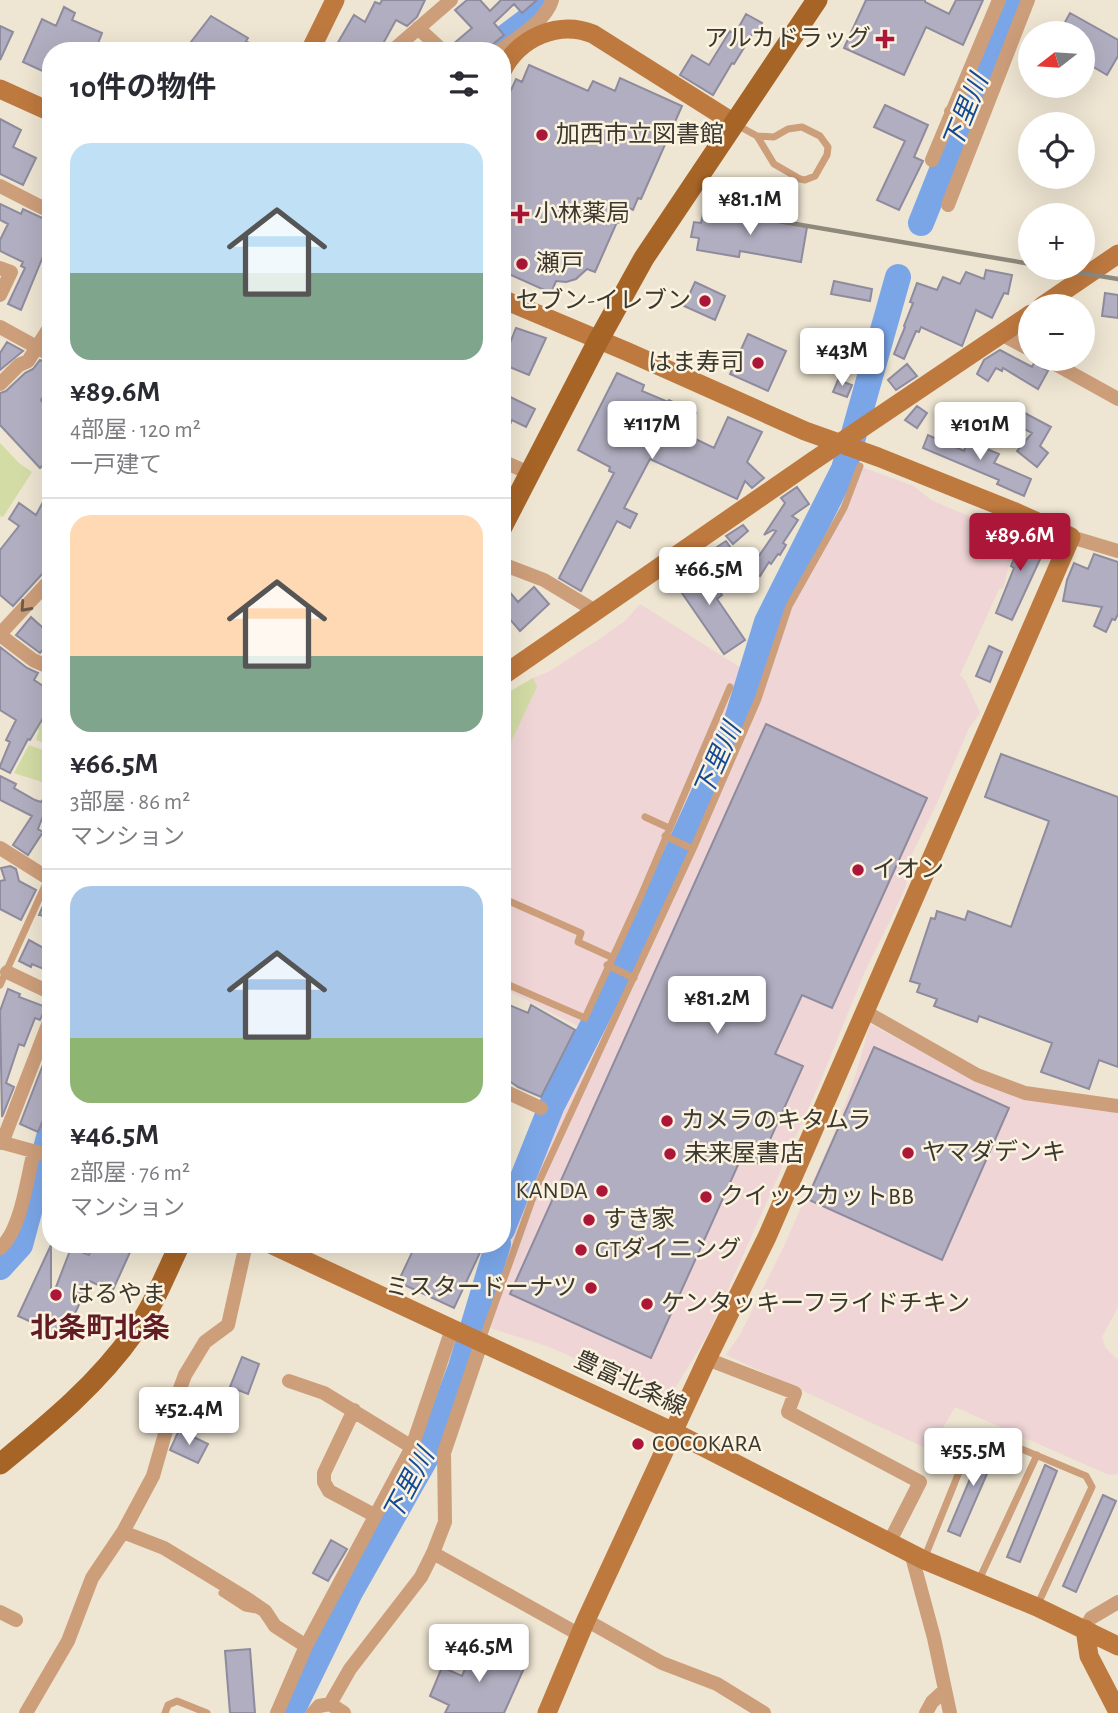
<!DOCTYPE html>
<html lang="ja">
<head>
<meta charset="utf-8">
<style>
  body { margin:0; font-family:"Alegreya Sans","Noto Sans JP",sans-serif; background:#f7f7f7; color:#2b2b33; height:100vh; display:flex; flex-direction:column; font-size:26px; white-space:nowrap }
  * { box-sizing:border-box; margin:0 }
  p { font-size:23px; color:#7c7c81 }
  .icon { flex:none; width:38px; height:38px; fill:none; stroke:currentColor; stroke-width:2; stroke-linecap:round; stroke-linejoin:round }
  .map { position:relative; flex:1; overflow:hidden }
  .drawer { position:absolute; left:42px; top:42px; width:469px; height:1211px; display:flex; flex-direction:column; background:#fff; border-radius:28px; box-shadow:0 7px 28px #0002 }
  .drawer>* { flex:none }
  .needle { width:46px; rotate:253deg }
  .buttons { position:absolute; left:1018px; top:21px; display:grid; gap:14px }
  .buttons a { display:grid; place-items:center; width:77px; height:77px; border-radius:50%; background:#fff; box-shadow:0 7px 28px #0002; font-size:35px }
  .price { position:absolute; translate:-50% -60px; padding:0 16px; border-radius:7px; background:#fff; color:#222; font-size:23px; line-height:46px; filter:drop-shadow(0 2px 4px #0008) }
  .price::after { content:''; position:absolute; left:50%; top:42px; width:21px; height:16px; margin-left:-10px; background:inherit; clip-path:polygon(0 0,100% 0,50% 100%) }
  .price.active { background:#ac1638; color:#fff }
  ul { padding:0; list-style:none }
  li { display:grid; align-content:center; gap:14px; height:371px; padding:0 28px }
  li+li { border-top:2px solid #e1e1e2 }
  li span { display:grid; place-items:center; height:217px; border-radius:21px; color:#555 }
  li>.icon { margin-inline-start:auto }
  span .icon { width:126px; height:126px; fill:#fffc; stroke-width:1 }
  li b { font-size:30px }
  h2 { display:flex; justify-content:space-between; align-items:center; height:84px; padding:0 28px; font-size:30px }
  .map>svg:first-child { display:block }
  .commercial { fill:#efd5d6 }
  .green { fill:#d3dca5 }
  .lines { fill:none; stroke-linecap:round; stroke-linejoin:round }
  .river { stroke:#7aa6e8; stroke-width:26 }
  .building { fill:#b1aec1; stroke:#8e8b9e; stroke-width:2 }
  .lane { stroke:#cd9e7a; stroke-width:7 }
  .street { stroke:#cd9e7a; stroke-width:14 }
  .secondary { stroke:#be793f; stroke-width:19 }
  .primary { stroke:#a76427; stroke-width:21 }
  .rail { stroke:#8f897c; stroke-width:4.5 }
  .oneway { stroke:#6e5c4a }
  .poi-dot { fill:#ac1638; stroke:#fbf3df; stroke-width:2.5 }
  .labels { text-anchor:middle; dominant-baseline:central; stroke-width:5; stroke-linejoin:round; paint-order:stroke }
  .poi-label { font-size:24px; fill:#3b3830; stroke:#fbf3df; text-anchor:start }
  .street-label { font-size:24px; fill:#3b3830; stroke:#fbf3df }
  .water-label { font-size:26px; font-style:italic; fill:#134a96; stroke:#fbf3df }
  .quarter-label { font-size:28px; font-weight:bold; fill:#611c25; stroke:#fbf3df }
</style>
</head>
<body>
<div class="map">
<svg width="1118" height="1713" viewBox="0 0 1118 1713">
  <rect width="100%" height="100%" fill="#eee5d2"/>
  <path class="commercial" d="M853,464L914,486L931,500L1009,533L1007,544L1011,546L1009,557L1011,558L1003,588L999,589L960,675L965,680L980,713L969,728L937,803L908,862L906,886L893,915L865,971L820,1082L708,1334L674,1390L650,1403L619,1379L550,1347L484,1326L503,1263L547,1144L602,1032L627,986L608,979L582,1028L502,988V696L533,678L550,671L601,638L625,621L640,604L741,668L739,675L757,682L789,590L803,562L824,535L845,496Z
    M870,1024L981,1083L1118,1112V1307L1102,1337L1105,1347L1118,1360V1474L1109,1475L955,1407L930,1450L726,1355L741,1333L784,1246L836,1129L856,1074Z"/>
  <path class="green" d="M0,443L19,463L32,472L3,517L0,516Z
    M533,678L537,687L508,748L502,746V696Z
    M37,717L51,726V746L36,740L39,730L27,724Z
    M29,745L51,753V785L14,773Z"/>
  <g class="lines">
    <path class="river" d="M487,51L535,15L541,0
      M921,223L1010,0
      M502,1230L552,1105L645,923L736,723L767,622L844,469L898,277
      M0,1267L20,1245L51,1130
      M291,1713L350,1592L428,1454L461,1367L498,1244"/>
  </g>
  <path class="building" d="M382,0H425L417,17L407,26L396,20L379,51H333L354,15L365,22L375,2L380,4Z
    M467,0H480L490,11L501,0H537L522,13L514,4L494,23L504,35L488,48L484,43L474,51H452L451,46L472,28L455,10Z
    M866,0H925V2L949,14L956,0H983L963,45L926,27L904,75L844,48Z
    M64,7L75,13L72,20L102,33L95,51H51V75L23,62L42,19L56,26Z
    M1070,13L1118,40V56L1107,75L1083,61V33H1059Z
    M746,14L762,23L756,35L753,33L734,64L732,63L713,95L680,75L692,55L709,65L730,31L735,34Z
    M211,16L248,38L246,41L264,51H184Z
    M0,26L13,32L0,60Z
    M529,65L588,91L593,81L615,91L620,78L682,106L641,199L638,198L633,210L627,207L620,223L617,222L595,272L587,269L576,279L566,282L556,281L551,293L502,271V110L516,79L522,82Z
    M885,105L928,125L914,157L923,161L899,210L877,200L905,141L874,127Z
    M0,119L21,130L13,147L36,158L23,185L0,174Z
    M0,204L21,214L23,209L51,222V237L21,310L8,304L25,268L21,266L23,262L0,251V240L8,224L0,220Z
    M703,214L739,220L740,215L807,227L801,262L740,251L739,257L697,250L699,238L691,237L694,222L701,223Z
    M986,270L1012,275L1008,294L1004,293L992,318L976,310L962,346L921,327L919,332L916,331L904,359L894,354L905,327L904,326L913,303L910,302L917,283L937,290L943,277L960,284L966,272L984,279Z
    M834,281L872,289L870,301L831,294Z
    M695,282L725,296L715,320L684,306Z
    M1105,293L1118,295V318L1102,316Z
    M516,328L546,338L529,375L502,364V340L510,343Z
    M748,334L786,351L768,391L730,374Z
    M7,342L23,351L0,370V353Z
    M1000,350L1032,367L1034,363L1048,371L1038,389L1003,368L1002,371L996,368L988,381L977,374L984,360Z
    M40,360L51,365V389L46,391L41,400L44,405H51V431L43,440L51,447V457L40,468L0,425V393L6,391L25,373L33,369Z
    M907,364L917,376L896,390L888,380Z
    M617,373L644,385L642,391L668,402L669,400L696,413L685,434L714,448L728,417L762,432L747,462L764,478L752,488L745,481L737,499L650,459L624,508L637,514L630,528L617,521L581,591L559,578L614,473L609,471L610,467L578,450Z
    M838,380L852,385L847,397L833,392Z
    M502,393L535,409L526,427L512,420L502,441Z
    M917,406L927,413L917,428L905,420Z
    M1021,411L1051,427L1040,446L1048,453L1037,467L1017,451L1032,433L1015,424Z
    M971,434L984,440L982,447L999,454L994,463L1031,479L1024,496L997,484L999,480L923,448L928,435L964,451Z
    M51,487V570L44,572L13,606L0,595V550L19,526L9,519L19,503L36,515Z
    M797,487L809,504L792,516L798,520L783,543L786,545L780,555L778,554L771,564L769,562L760,576L750,569L776,531L773,530L764,535L785,503L781,498Z
    M743,525L748,531L733,544L726,536Z
    M1016,530L1041,540L1036,553L1042,555L1012,620L996,613L1014,568L1011,566L1015,556L1010,554Z
    M726,541L743,565L735,572L717,547Z
    M1094,554L1118,562V614L1115,620L1112,619L1106,632L1094,626L1102,607L1063,601L1067,580L1074,563L1088,569Z
    M699,562L722,595L717,599L745,640L724,654L673,580Z
    M502,583L518,602L534,587L549,604L520,631L502,610Z
    M31,617L42,627L51,617V640L40,653L16,635Z
    M989,646L1002,652L990,682L976,676Z
    M0,647L27,668L38,673L34,680L51,691V722L43,718L30,740L28,739L10,773L0,768V766L10,742L6,740L16,720L0,710Z
    M766,724L927,798L832,1008L802,995L775,1054L803,1066L759,1164L742,1156L651,1358L510,1294Z
    M1001,754L1118,797V1067L1099,1060L1089,1089L1041,1072L1052,1043L979,1016L977,1022L934,1006L937,999L917,992L920,984L910,981L931,918L935,919L937,911L965,920L968,911L1011,927L1049,821L985,797Z
    M0,776L16,784L14,788L35,800L41,802L46,795L50,798L38,829L43,832L28,855L13,845L32,816L0,800Z
    M10,866L16,869L19,881L36,890L21,920L0,909V881L5,880L1,868Z
    M45,901L51,902V917L39,915Z
    M29,940L51,952V972L32,964L31,967L19,961Z
    M8,989L20,994L19,997L46,1007L40,1020L35,1018L24,1046L19,1044L6,1083L14,1087L2,1117L0,1011Z
    M502,1002L528,1013L531,1005L575,1030L541,1097L518,1087L502,1076Z
    M51,1044V1089L43,1109L47,1111L38,1132L20,1124Z
    M874,1047L1009,1108L942,1260L807,1199Z
    M94,1244H118L131,1250L112,1292L90,1281L64,1337L18,1316L51,1245V1300L71,1248L89,1255Z
    M416,1244H484L454,1308L398,1282Z
    M242,1357L259,1364L248,1394L230,1387Z
    M179,1430L208,1444L198,1463L170,1450Z
    M986,1441L999,1446L960,1536L948,1531Z
    M1045,1465L1057,1471L1020,1562L1007,1557Z
    M1103,1495L1116,1501L1076,1592L1063,1586Z
    M331,1540L347,1549L328,1581L313,1573Z
    M476,1644L525,1666L504,1713H445L449,1705L430,1696L442,1667L462,1676Z
    M250,1649L255,1713H230L225,1651Z"/>
  <g class="lines">
    <path class="lane" d="M737,125L757,136L774,164L800,179L805,180L815,176L827,155L828,147L820,136L802,127L788,129L774,137L757,136
      M47,400L51,395
      M645,817L669,828
      M665,836L693,849
      M502,898L581,933L578,942L611,957
      M607,965L634,978
      M502,982L585,1018L640,898L730,687
      M0,985L48,879
      M482,1340L537,1186L693,849L758,699L789,606L844,508L860,466
      M924,1559L974,1435L983,1433L1086,1476L1092,1487L1037,1606
      M978,1582L1037,1455
      M222,1593L245,1608L257,1610
      M165,1713L168,1705L177,1701L207,1713"/>
    <path class="street" d="M418,28L443,51
      M392,51L451,0
      M499,51C516,39 546,21 552,0
      M951,112L977,125
      M932,160L999,0
      M0,186L51,212
      M948,205L1028,0
      M0,268L11,272L0,295
      M0,327L51,355
      M1001,334L1031,350
      M1046,359L1118,399
      M0,384L19,365L28,361L51,325
      M502,461L529,473
      M1071,537L1118,551
      M502,564L544,580L597,612
      M0,634L51,579
      M0,635L33,660L51,668
      M0,848L51,880
      M7,972L49,992L51,995
      M864,1011L977,1075L1025,1093L1118,1106
      M502,1090L541,1108
      M0,1142L51,1156
      M2,1143L51,1017
      M0,1248C21,1231 27,1178 34,1151
      M707,1359L795,1393L788,1412L920,1482L890,1541
      M289,1381L324,1393L412,1447
      M354,1410L324,1473V1482L329,1491L374,1515
      M123,1532L164,1548L246,1598L265,1611L275,1626L306,1646
      M433,1553L580,1635
      M911,1553L934,1638L950,1713
      M0,1612L16,1620
      M586,1620L662,1663L717,1684L764,1713
      M1085,1629L1091,1618L1118,1602
      M330,1704L350,1669L421,1577L433,1553L445,1522L444,1453L482,1341
      M26,1713L68,1641L92,1578L123,1532L153,1476L171,1413L185,1375L205,1342L228,1325L246,1244
      M277,1713L306,1646L412,1447L452,1329
      M313,1713L319,1706L330,1704L344,1713
      M926,1713L932,1702L945,1690"/>
    <path class="secondary" d="M310,51L335,0
      M502,71C519,37 559,20 593,34L734,123
      M0,89L51,112
      M502,299L628,352L805,431L878,457L1013,511L1071,537L767,1237L707,1359L586,1620L547,1713
      M1042,306L1118,254
      M502,676L810,463L1031,314
      M270,1244L674,1432L924,1560L1037,1607L1118,1646
      M1085,1629L1089,1656L1118,1712"/>
    <path class="primary" d="M502,527L598,341L644,258L817,0
      M0,1464C49,1424 99,1383 135,1331C154,1305 166,1273 180,1244"/>
    <path class="rail" d="M743,215L1031,264
      M1051,268L1118,279"/>
  </g>
  <defs><path id="oneway-chevron" d="M-2-3.5L2.5 0L-2 3.5" fill="none" stroke-width="1.6" stroke-linecap="round" stroke-linejoin="round" transform="scale(1.75)"/></defs>
  <use class="oneway" href="#oneway-chevron" transform="translate(25 607) rotate(132)"/>
  <g class="poi-dot">
    <path d="M881.5 28.5h7v7h7v7h-7v7h-7v-7h-7v-7h7z"/>
    <circle cx="542" cy="135" r="7"/>
    <path d="M516.5 203.5h7v7h7v7h-7v7h-7v-7h-7v-7h7z"/>
    <circle cx="522" cy="264" r="7"/>
    <circle cx="705" cy="301" r="7"/>
    <circle cx="758" cy="363" r="7"/>
    <circle cx="858" cy="870" r="7"/>
    <circle cx="667" cy="1121" r="7"/>
    <circle cx="908" cy="1153" r="7"/>
    <circle cx="670" cy="1154" r="7"/>
    <circle cx="602" cy="1191" r="7"/>
    <circle cx="706" cy="1197" r="7"/>
    <circle cx="589" cy="1220" r="7"/>
    <circle cx="581" cy="1250" r="7"/>
    <circle cx="591" cy="1288" r="7"/>
    <circle cx="56" cy="1295" r="7"/>
    <circle cx="647" cy="1304" r="7"/>
    <circle cx="638" cy="1444" r="7"/>
  </g>
  <g class="labels">
    <g class="poi-label">
      <text x="871" y="39" text-anchor="end">アルカドラッグ</text>
      <text x="556" y="135">加西市立図書館</text>
      <text x="534" y="214">小林薬局</text>
      <text x="536" y="264">瀬戸</text>
      <text x="691" y="301" text-anchor="end">セブン-イレブン</text>
      <text x="744" y="363" text-anchor="end">はま寿司</text>
      <text x="872" y="870">イオン</text>
      <text x="681" y="1121">カメラのキタムラ</text>
      <text x="922" y="1153">ヤマダデンキ</text>
      <text x="684" y="1154">未来屋書店</text>
      <text x="588" y="1191" text-anchor="end">KANDA</text>
      <text x="720" y="1197">クイックカットBB</text>
      <text x="603" y="1220">すき家</text>
      <text x="595" y="1250">GTダイニング</text>
      <text x="577" y="1288" text-anchor="end">ミスタードーナツ</text>
      <text x="70" y="1295">はるやま</text>
      <text x="661" y="1304">ケンタッキーフライドチキン</text>
      <text x="652" y="1444">COCOKARA</text>
    </g>
    <g class="street-label">
      <text transform="translate(630 1384) rotate(25)">豊富北条線</text>
    </g>
    <g class="water-label">
      <text transform="translate(966 112) rotate(-68)">下里川</text>
      <text transform="translate(718 760) rotate(-66)">下里川</text>
      <text transform="translate(409 1485) rotate(-62)">下里川</text>
    </g>
    <g class="quarter-label">
      <text x="100" y="1329">北条町北条</text>
    </g>
  </g>
</svg>
<div class="buttons">
<a><svg class="needle" viewBox="-14 -14 28 28"><path d="M0-13l5 13h-10z" fill="#e53935"/><path d="M0 13l5-13h-10z" fill="#7c7c81"/></svg></a>
<a><svg class="icon" aria-label="locate" viewBox="0 0 24 24"><circle cx="12" cy="12" r="6"/><path d="M12 2v4M12 18v4M2 12h4M18 12h4"/></svg></a>
<a>+</a>
<a>−</a>
</div>
<b class="price" style="left:750px;top:237px">¥81.1M</b>
<b class="price" style="left:842px;top:388px">¥43M</b>
<b class="price" style="left:652px;top:461px">¥117M</b>
<b class="price" style="left:980px;top:462px">¥101M</b>
<b class="price active" style="left:1020px;top:573px">¥89.6M</b>
<b class="price" style="left:709px;top:607px">¥66.5M</b>
<b class="price" style="left:717px;top:1036px">¥81.2M</b>
<b class="price" style="left:189px;top:1447px">¥52.4M</b>
<b class="price" style="left:973px;top:1488px">¥55.5M</b>
<b class="price" style="left:479px;top:1684px">¥46.5M</b>
<section class="drawer">
<h2>10件の物件<svg class="icon" aria-label="filters" viewBox="0 0 24 24"><path d="M4 7h16M4 17h16"/><circle cx="9" cy="7" r="2"/><circle cx="15" cy="17" r="2"/></svg></h2>
<ul>
<li><span style="background:linear-gradient(#bfe0f5 60%,#7fa58c 0)"><svg class="icon" aria-label="home" viewBox="0 0 24 24"><path d="M3 11l9-7 9 7M6 9v11h12V9"/></svg></span><div><b>¥89.6M</b><p>4部屋 · 120 m²</p><p>一戸建て</p></div></li>
<li><span style="background:linear-gradient(#ffd9b3 65%,#7fa58c 0)"><svg class="icon" aria-label="home" viewBox="0 0 24 24"><path d="M3 11l9-7 9 7M6 9v11h12V9"/></svg></span><div><b>¥66.5M</b><p>3部屋 · 86 m²</p><p>マンション</p></div></li>
<li><span style="background:linear-gradient(#a9c7e8 70%,#8fb573 0)"><svg class="icon" aria-label="home" viewBox="0 0 24 24"><path d="M3 11l9-7 9 7M6 9v11h12V9"/></svg></span><div><b>¥46.5M</b><p>2部屋 · 76 m²</p><p>マンション</p></div></li>
</ul>
</section>
</div>
</body>
</html>
